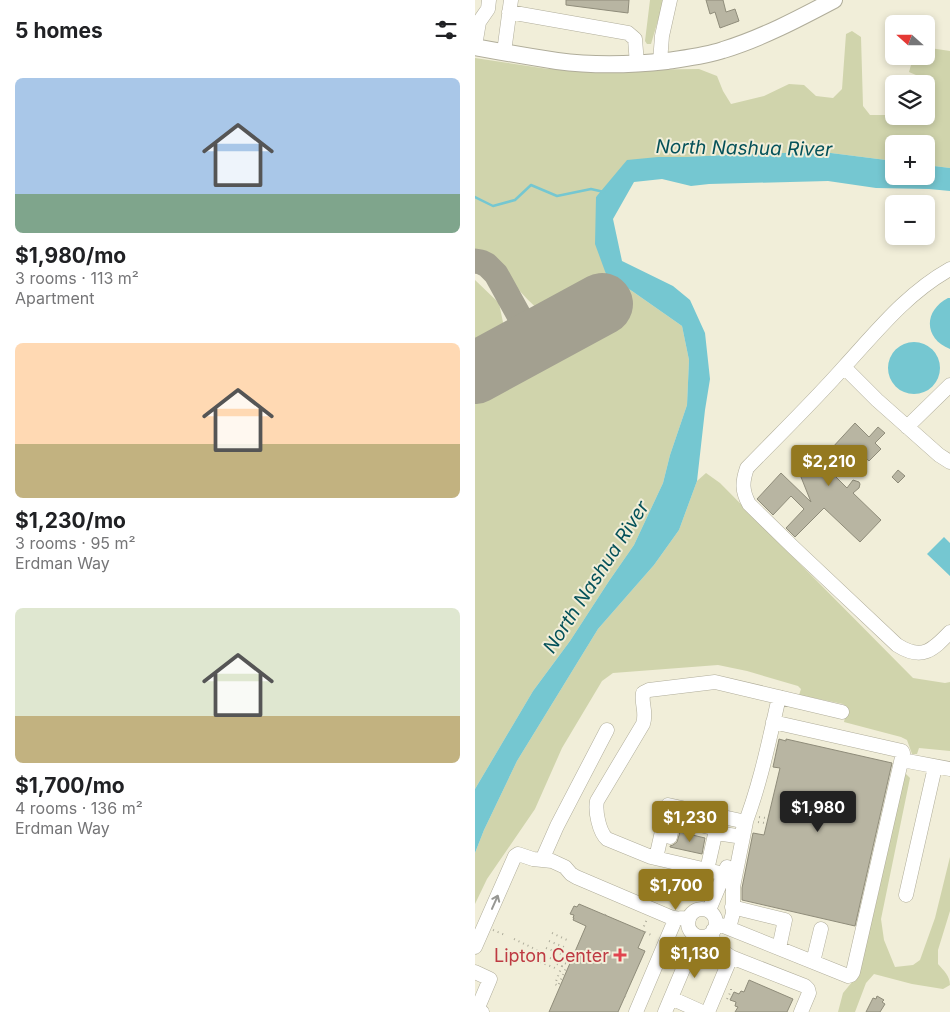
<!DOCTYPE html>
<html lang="en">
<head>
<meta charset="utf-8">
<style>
  body { margin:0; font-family:Inter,sans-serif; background:#f2f2f2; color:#202124; height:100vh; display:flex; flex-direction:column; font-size:19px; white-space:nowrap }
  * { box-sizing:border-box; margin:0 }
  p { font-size:16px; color:#757577 }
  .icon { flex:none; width:28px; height:28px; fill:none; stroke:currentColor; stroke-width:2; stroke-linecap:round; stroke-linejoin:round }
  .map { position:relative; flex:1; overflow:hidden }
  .panel { display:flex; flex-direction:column; background:#fff; width:475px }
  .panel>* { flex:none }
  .needle { width:32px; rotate:291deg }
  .controls { position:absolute; left:410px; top:15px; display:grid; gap:10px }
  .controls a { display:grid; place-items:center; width:50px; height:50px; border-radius:8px; background:#fff; box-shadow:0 2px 8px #0003; font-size:25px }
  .price { position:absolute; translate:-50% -42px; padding:0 11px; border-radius:5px; background:#947920; color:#fff; font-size:16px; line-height:32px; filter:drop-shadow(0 1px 2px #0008) }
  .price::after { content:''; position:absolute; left:50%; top:30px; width:15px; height:11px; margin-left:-8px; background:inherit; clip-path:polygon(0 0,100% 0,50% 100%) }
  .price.active { background:#222; color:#fff }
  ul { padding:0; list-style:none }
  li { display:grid; align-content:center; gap:10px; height:265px; padding:0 15px }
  li span { display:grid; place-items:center; height:155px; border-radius:8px; color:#555 }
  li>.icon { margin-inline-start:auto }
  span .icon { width:90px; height:90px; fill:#fffc; stroke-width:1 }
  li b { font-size:21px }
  h2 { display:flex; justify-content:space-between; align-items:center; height:60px; padding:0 15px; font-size:21px }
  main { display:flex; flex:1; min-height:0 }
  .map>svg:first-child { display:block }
  .green { fill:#d0d4ac }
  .water { fill:#75c7d1 }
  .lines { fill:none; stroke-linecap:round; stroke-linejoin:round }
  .stream { stroke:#75c7d1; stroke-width:2.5 }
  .taxiway { stroke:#a3a090; stroke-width:25 }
  .runway { stroke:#a3a090; stroke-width:62 }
  .building { fill:#b8b5a2; stroke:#8f8c7a }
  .minor-casing { stroke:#b0ad9a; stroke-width:15 }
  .major-casing { stroke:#b0ad9a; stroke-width:18 }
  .path { stroke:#aeac9b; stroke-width:2; stroke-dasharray:1 4; stroke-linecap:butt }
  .minor { stroke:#fff; stroke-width:14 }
  .major { stroke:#fff; stroke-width:16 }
  .oneway { stroke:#979793 }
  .health-dot { fill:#e0444e; stroke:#f1eed9; stroke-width:2 }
  .labels { text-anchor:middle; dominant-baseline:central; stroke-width:4; stroke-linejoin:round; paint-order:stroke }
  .health-label { font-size:18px; fill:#be3a42; stroke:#f1eed9; text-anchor:end }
  .water-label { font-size:19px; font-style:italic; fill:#045159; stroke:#f1eed9 }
</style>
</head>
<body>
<main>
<section class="panel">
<h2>5 homes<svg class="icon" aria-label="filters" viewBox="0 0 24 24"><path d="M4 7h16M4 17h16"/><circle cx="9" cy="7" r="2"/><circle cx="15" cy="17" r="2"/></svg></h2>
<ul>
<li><span style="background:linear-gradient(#a9c7e8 75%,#7fa58c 0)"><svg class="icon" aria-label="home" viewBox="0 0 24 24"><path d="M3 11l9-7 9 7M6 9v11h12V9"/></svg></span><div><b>$1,980/mo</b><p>3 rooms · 113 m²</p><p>Apartment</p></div></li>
<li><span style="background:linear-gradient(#ffd9b3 65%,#c2b280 0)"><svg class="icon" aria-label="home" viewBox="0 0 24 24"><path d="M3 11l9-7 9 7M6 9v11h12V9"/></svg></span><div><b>$1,230/mo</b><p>3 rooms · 95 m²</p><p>Erdman Way</p></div></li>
<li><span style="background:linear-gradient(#dfe7d0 70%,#c2b280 0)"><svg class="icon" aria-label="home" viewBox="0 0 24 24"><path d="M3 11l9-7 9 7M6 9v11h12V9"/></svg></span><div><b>$1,700/mo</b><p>4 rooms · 136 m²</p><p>Erdman Way</p></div></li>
</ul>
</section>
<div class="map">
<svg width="475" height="1012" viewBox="0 0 475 1012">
  <rect width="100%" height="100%" fill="#f1eed9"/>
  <path class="green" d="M175,0H189L176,44H172L170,41Z
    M377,31L386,37L388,106L395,115H412L419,111V116H451V91L457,85L450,79L434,72L438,58L440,56H451V50L455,48L475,51V168L451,165V144H419V161L348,152L270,154L211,157H183L121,197L131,274L157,291L207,326L214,360L212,405L195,455L188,483L159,545L134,581L95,641L58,691L0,789V398L139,321L117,284L66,312C57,304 49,296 41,287C29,273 21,254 0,254V58L73,69L148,70L224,69L242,76L248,91L256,104L289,96L314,84L329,85L341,96L358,98L367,89L371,34Z
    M0,280L24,303L30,332L0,349Z
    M231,473L245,483L438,678L470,683L475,682V751L444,748L442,754H437L432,740L426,737L369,722L372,708L368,704L324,695L326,689L323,686L272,671L243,665L138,673L127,681L87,748L60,809L12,879L0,904V853L9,830L42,761L123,629L179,565L204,530L222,481Z
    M431,774L435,778L406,919L409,940L420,967L438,965L445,960L460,918L475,857V911L463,950V964C469,971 475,976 475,985L468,989L437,984L399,974L391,983L380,1012H363L368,993L382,976L399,912L429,778Z"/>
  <path class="water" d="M348,152L419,161V176H451V165L475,168V191L454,189L401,188L353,181L234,184L216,186L187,179L159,182L138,219L147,261L198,286L215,300L230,333L235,379L230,410L222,481L204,530L179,565L123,629L42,761L9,830L0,853V789L58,691L95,641L134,581L159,545L188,483L195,455L212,405L214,360L207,326L157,291L131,274L120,244L121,197L152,160L183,157H211L270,154Z
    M473,298H475V349C449,339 448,311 473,298Z
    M413 368a26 26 0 1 1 52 0a26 26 0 1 1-52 0Z
    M469,537L475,543V576L452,554Z"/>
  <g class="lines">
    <path class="stream" d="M0,197L18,206L40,200L56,185L82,196L116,189L129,192"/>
    <path class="taxiway" d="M0,261L6,262L12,265L21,274L46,319C51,336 45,344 33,355"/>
    <path class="runway" d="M0,373L127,304"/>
  </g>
  <path class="building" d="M91,0H154L153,13L91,5Z
    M231,0H248L251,12L260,9L264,21L245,28L240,12L235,14Z
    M380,423L394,437L403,427L410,433L400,443L406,449L394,461L383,451L360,476L372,488L378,480L384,482L385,484L384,488L378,493L406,520L385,542L349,508L320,537L311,528L329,509L316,496L298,515L282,499L306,473L336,502L324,472L325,464L329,460L334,458H340L345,461Z
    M423,470L430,476L423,483L417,477Z
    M304,739L311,741V739L417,763L380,926L267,900V888L278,833L289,835L305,768L298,767Z
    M205,832L230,838L227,854L195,847V846L198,845L202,842Z
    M104,904L170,932L163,948L170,951L143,1012H74L111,926L98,920L99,918H98L99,915L95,914L99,906L102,907Z
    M274,980L318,999L312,1012H260L263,1007L260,1006L261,1002L255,1000L259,992L264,994L266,991L269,992Z
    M402,996L409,1000L407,1002L410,1004L405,1012H391L398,998L401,999Z"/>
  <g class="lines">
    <g class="minor-casing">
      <path id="minor" d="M34,12L153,33L160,39L162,64
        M0,46L4,22L13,9L14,0
        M29,52L36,0
        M185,62L187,36L195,0
        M475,269C432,293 402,331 369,367C338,402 304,435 272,468C267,482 267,491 274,504L318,547L422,645C447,661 458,650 475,632
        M369,367L402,400L464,455L475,462
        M432,427L475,385
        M427,760L475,769
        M268,829C285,786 294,741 304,697
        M195,837L198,822L200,819L238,828L248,834L268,837
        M181,858L193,805L271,822L258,887V913L254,928
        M67,860L82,826L132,730
        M232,870L241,830
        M249,874L176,857L132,839C124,832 120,811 122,801L168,724C172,712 166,704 168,693L174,690L240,682L367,712
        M431,895L460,767
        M257,907L310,920L304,948
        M213 923a14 14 0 1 1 28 0a14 14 0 1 1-28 0Z
        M234,910L252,867
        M241,923L373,976L376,975L378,972L428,753L427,751L298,722
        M238,930L237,935L239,943L242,947L256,957L330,986L333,989L334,993L326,1012
        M218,945L246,956L251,957
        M0,947L40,856L43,854L58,859L77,861L90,867L96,874L101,877L195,917C202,920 207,917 214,919
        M338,962L346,929
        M0,972L15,979L4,1005L3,1009L7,1012
        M196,998L227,1012
        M161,1012L200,920
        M190,1012L222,936
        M233,1012L256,957"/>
    </g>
    <g class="major-casing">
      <path id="major" d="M0,47C27,52 55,57 82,61C119,66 156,65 192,61C211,58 230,56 248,50C287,38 323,19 359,0"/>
    </g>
    <path class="path" d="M284,817L291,818
      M283,822L290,823
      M130,915L131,911
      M18,930L30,935
      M167,931L172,919
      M170,932L178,936
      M77,933L92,940
      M39,939L62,950
      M74,941L89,947
      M71,948L86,954
      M75,958L83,961
      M65,962L80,968
      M82,964L87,966L89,963L92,964
      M87,966L80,984L83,986L91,968L93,969
      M150,996L152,997
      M252,999L256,991V987"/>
    <use href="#minor" class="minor"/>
    <use href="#major" class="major"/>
  </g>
  <defs><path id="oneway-shaft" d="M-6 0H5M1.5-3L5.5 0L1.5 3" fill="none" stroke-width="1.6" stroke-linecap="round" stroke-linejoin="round" transform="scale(1.25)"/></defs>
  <use class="oneway" href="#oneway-shaft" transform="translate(20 902) rotate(-66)"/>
  <path class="health-dot" d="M142.5 947.5h5v5h5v5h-5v5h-5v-5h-5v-5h5z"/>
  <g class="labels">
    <g class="health-label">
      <text x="134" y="955">Lipton Center</text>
    </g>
    <g class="water-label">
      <text transform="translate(269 148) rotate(1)">North Nashua River</text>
      <text transform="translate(121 577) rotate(-57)">North Nashua River</text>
    </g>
  </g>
</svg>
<div class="controls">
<a><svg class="needle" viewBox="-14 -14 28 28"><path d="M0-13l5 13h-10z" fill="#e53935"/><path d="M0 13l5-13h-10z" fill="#757577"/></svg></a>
<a><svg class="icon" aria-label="layers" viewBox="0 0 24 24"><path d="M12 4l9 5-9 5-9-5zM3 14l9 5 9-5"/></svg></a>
<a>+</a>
<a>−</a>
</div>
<b class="price" style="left:354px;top:487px">$2,210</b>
<b class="price active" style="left:343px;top:833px">$1,980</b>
<b class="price" style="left:215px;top:843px">$1,230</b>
<b class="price" style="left:201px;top:911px">$1,700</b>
<b class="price" style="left:220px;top:979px">$1,130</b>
</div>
</main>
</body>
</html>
